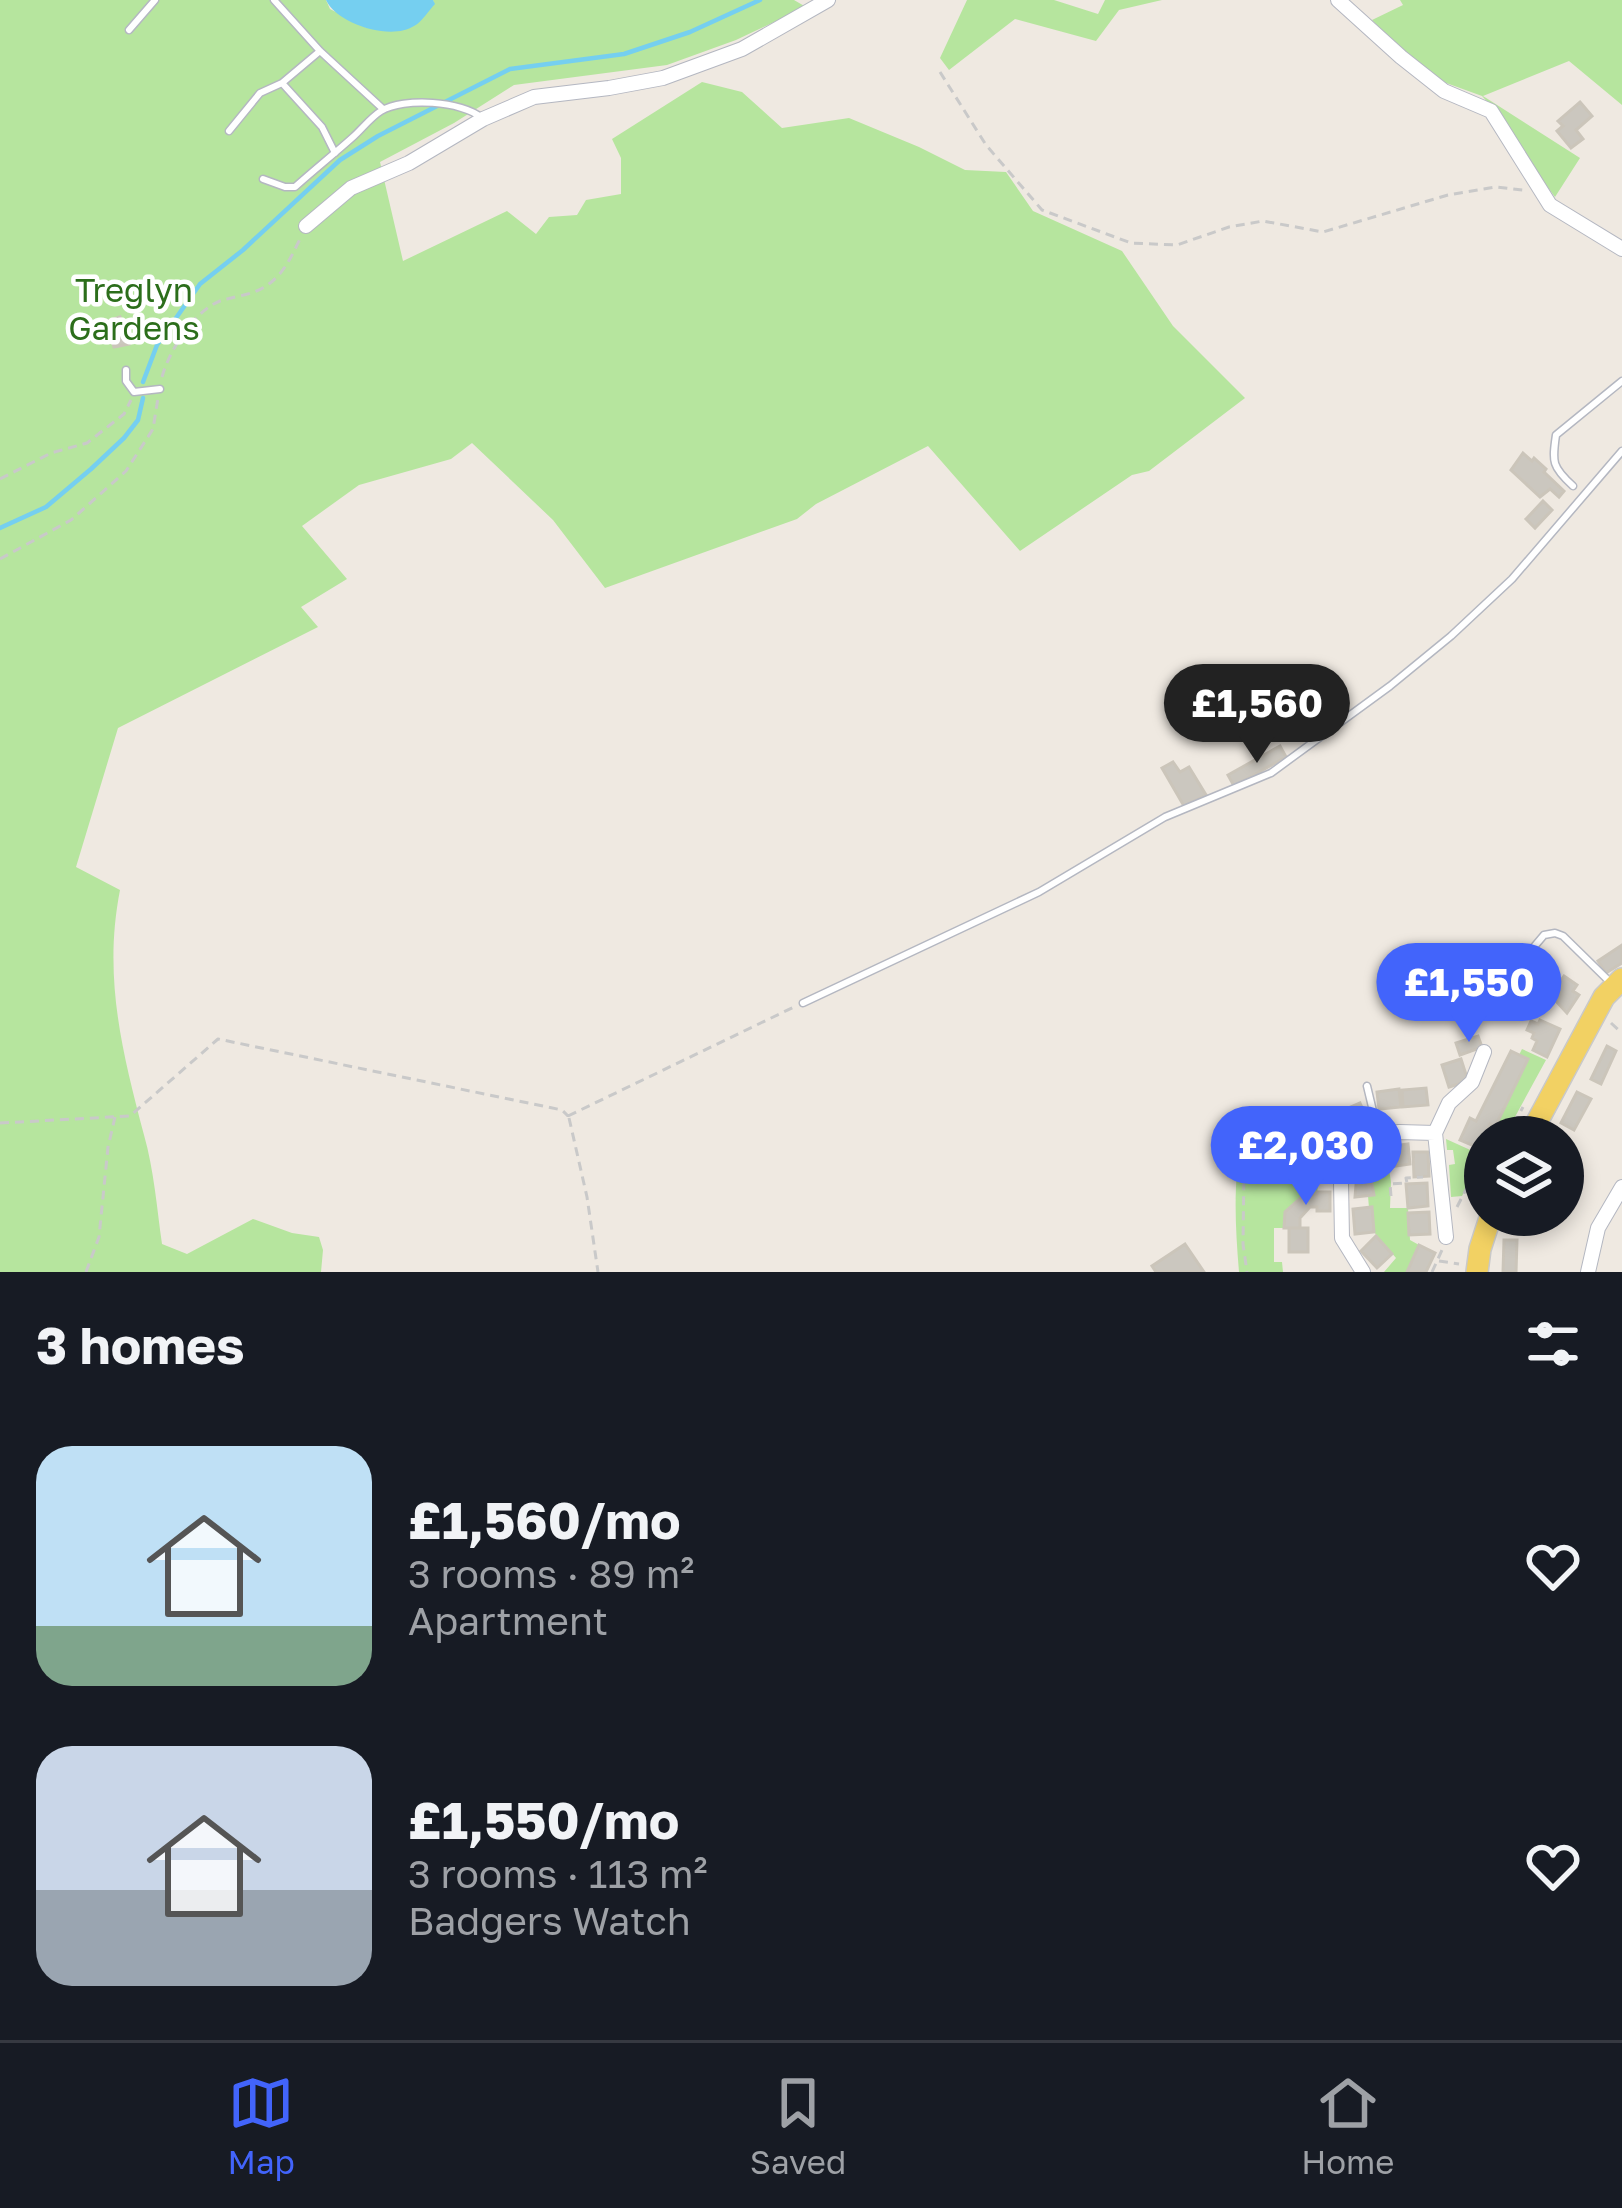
<!DOCTYPE html>
<html lang="en">
<head>
<meta charset="utf-8">
<style>
  body { margin:0; font-family:"Golos Text",sans-serif; background:#20242c; color:#f1f3f6; height:100vh; display:flex; flex-direction:column; font-size:45px; white-space:nowrap }
  * { box-sizing:border-box; margin:0 }
  p { font-size:39px; color:#9ea1a6 }
  .icon { flex:none; width:66px; height:66px; fill:none; stroke:currentColor; stroke-width:2; stroke-linecap:round; stroke-linejoin:round }
  .map { position:relative; height:1272px; overflow:hidden }
  .panel { display:flex; flex-direction:column; background:#171b24; flex:1 }
  .panel>* { flex:none }
  .tools { position:absolute; left:1464px; top:1116px; display:grid; gap:24px }
  .tools a { display:grid; place-items:center; width:120px; height:120px; border-radius:50%; background:#171b24; box-shadow:0 6px 18px #0003; font-size:60px }
  .price { position:absolute; translate:-50% -102px; padding:0 27px; border-radius:42px; background:#4264fb; color:#fff; font-size:39px; line-height:78px; filter:drop-shadow(0 3px 6px #0008) }
  .price::after { content:''; position:absolute; left:50%; top:72px; width:36px; height:27px; margin-left:-18px; background:inherit; clip-path:polygon(0 0,100% 0,50% 100%) }
  .price.on { background:#222; color:#fff }
  ul { padding:0; list-style:none }
  li { display:flex; align-items:center; gap:36px; height:300px; padding:0 36px }
  li span { display:grid; place-items:center; flex:none; width:336px; height:240px; border-radius:36px; color:#555 }
  li>.icon { margin-inline-start:auto }
  span .icon { width:144px; height:144px; fill:#fffc; stroke-width:1 }
  li b { font-size:51px }
  h2 { display:flex; justify-content:space-between; align-items:center; height:144px; padding:0 36px; font-size:51px }
  .menu { display:flex; justify-content:space-around; align-items:center; height:168px; border-top:3px solid #363941; background:#171b24; font-size:33px; color:#9ea1a6 }
  .menu a { display:grid; justify-items:center; gap:6px }
  .menu .on { color:#4264fb }
  .map>svg:first-child { display:block }
  .green { fill:#b6e59e }
  .water { fill:#75cff0 }
  .lines { fill:none; stroke-linecap:round; stroke-linejoin:round }
  .stream { stroke:#75cff0; stroke-width:4.5 }
  .building { fill:#cbc7bf; stroke:#cbc5ba; stroke-width:3 }
  .lane-casing { stroke:#b4b7c1; stroke-width:9 }
  .street-casing { stroke:#b4b7c1; stroke-width:16 }
  .primary-casing { stroke:#c9c9c9; stroke-width:24 }
  .path { stroke:#c9c9c9; stroke-width:3; stroke-dasharray:9 6; stroke-linecap:butt }
  .lane { stroke:#fff; stroke-width:6 }
  .street { stroke:#fff; stroke-width:14 }
  .primary { stroke:#f2d163; stroke-width:21 }
  .labels { text-anchor:middle; dominant-baseline:central; stroke-width:9; stroke-linejoin:round; paint-order:stroke }
  .park-label { font-size:33px; fill:#2c6e1b; stroke:#fff }
</style>
</head>
<body>
<div class="map">
<svg width="1622" height="1272" viewBox="0 0 1622 1272">
  <rect width="100%" height="100%" fill="#efe9e1"/>
  <path class="green" d="M0,0H326L330,9L367,28L434,4L433,0H794L806,7L736,40L667,65L514,85L454,123L380,162L403,261L507,211L536,234L549,217L577,215L586,200L621,194V158L612,139L702,82L742,92L782,128L849,118L919,147L965,170L1006,172L1033,211L1122,251L1173,326L1245,398L1149,471L1132,475L1020,551L928,446L816,504L797,519L605,588L553,520L472,443L451,459L359,485L302,526L347,579L301,607L318,627L118,728L76,867L120,890C103,977 122,1051 144,1135C154,1170 157,1209 162,1244L187,1254L253,1219L292,1233L319,1237L323,1250L321,1272H0Z
    M967,0H1054L1098,14L1105,0H1162L1119,10L1096,41L1015,19L949,70L940,58Z
    M1400,0H1622V105L1569,61L1483,96L1580,158L1555,197L1528,161L1502,118L1482,96L1438,80L1401,50L1372,20L1403,5Z
    M1522,1049L1546,1060L1504,1137H1485V1158L1482,1157L1462,1196L1451,1197L1449,1165L1455,1164L1453,1150H1447L1446,1139L1477,1153L1490,1124L1494,1126L1527,1060L1519,1055Z
    M1316,1108V1129H1303L1283,1146V1160L1293,1161V1179H1310L1312,1185H1318L1317,1194H1305L1285,1212L1284,1228H1274V1262H1282L1283,1272H1239C1235,1223 1233,1183 1242,1135L1262,1132Z
    M1388,1162L1391,1182L1390,1208H1408L1410,1240L1419,1245L1407,1272H1384L1396,1258L1374,1232L1372,1208H1369L1368,1196L1374,1194L1370,1174L1381,1163Z"/>
  <path class="water" d="M326,0H433L435,4C429,10 422,22 414,26C391,41 337,24 326,0Z"/>
  <g class="lines">
    <path class="stream" d="M143,382L157,345L200,284L243,250L340,160L378,136L510,69L624,54L690,32L760,0
      M0,528L46,507L91,469L124,438L138,420L143,398"/>
  </g>
  <path class="building" d="M1580,102L1592,116L1576,130L1583,139L1571,148L1557,131L1563,126L1558,121Z
    M120,317L129,344L114,347L105,322Z
    M1523,453L1532,461L1534,458L1546,469L1544,472L1564,491L1559,497L1550,489L1540,497L1511,470Z
    M1543,501L1552,510L1535,528L1526,519Z
    M1280,746L1286,757L1234,786L1228,775Z
    M1173,762L1180,772L1189,767L1206,795L1184,806L1162,768Z
    M1622,945V963L1606,973L1598,961Z
    M1564,976L1577,985L1573,991L1579,995L1567,1013L1554,999L1559,992L1555,989Z
    M1540,1020L1560,1029L1547,1057L1533,1050L1537,1041L1532,1038L1534,1033L1527,1030L1531,1021L1538,1024Z
    M1478,1036L1482,1047L1460,1055L1456,1043Z
    M1607,1046L1616,1051L1601,1084L1591,1079Z
    M1511,1051L1528,1059L1495,1127L1490,1124L1479,1148L1460,1140L1470,1118L1476,1121Z
    M1461,1059L1468,1081L1449,1087L1442,1065Z
    M1426,1088L1428,1105L1403,1107L1402,1090Z
    M1399,1089L1401,1107L1379,1109L1377,1092Z
    M1577,1092L1591,1099L1574,1130L1561,1123Z
    M1360,1103L1368,1121L1347,1130L1339,1112Z
    M1317,1119H1343L1341,1139L1316,1138Z
    M1303,1129H1315V1142L1306,1141L1293,1153V1161L1282,1160L1283,1146Z
    M1408,1144L1410,1164L1389,1167L1388,1162L1381,1163L1370,1174L1374,1195L1355,1197L1357,1173L1373,1152L1385,1151V1147Z
    M1413,1152H1428L1429,1176L1414,1177Z
    M1427,1183L1428,1206L1408,1208L1406,1184Z
    M1317,1192H1330V1211H1317V1207H1310L1300,1218V1228H1284L1285,1212L1305,1194H1317Z
    M1372,1207L1374,1232L1355,1234L1353,1209Z
    M1429,1212L1430,1234L1409,1235L1408,1213Z
    M1289,1228H1308V1252H1289Z
    M1376,1236L1392,1254L1377,1268L1361,1251Z
    M1504,1240H1517L1516,1272H1503Z
    M1185,1244L1204,1272H1156L1152,1266Z
    M1419,1245L1435,1253L1426,1272H1407Z"/>
  <g class="lines">
    <g class="lane-casing">
      <path id="lane" d="M274,0L320,51L383,109
        M129,30L155,0
        M282,83L322,127L335,153
        M229,131L260,93L282,83L320,51
        M263,179L285,187H295C314,170 334,154 353,137C362,129 371,117 381,111C404,97 462,101 482,118
        M126,370V381L134,392L160,389
        M1573,486C1552,467 1552,462 1556,435L1622,381
        M1505,981L1544,935L1555,933L1563,936L1611,983
        M803,1003L1039,892L1165,817L1271,773L1390,686L1451,636L1512,579L1622,451
        M1367,1086L1378,1132
        M1313,1160L1344,1166"/>
    </g>
    <g class="street-casing">
      <path id="street" d="M1338,0L1401,57L1444,91L1491,111L1550,205L1622,249
        M306,226L351,188L409,163L483,119L534,97L609,88L663,78L742,49L828,0
        M1446,1237L1435,1133L1449,1103L1472,1082L1484,1052
        M1363,1272L1342,1238L1341,1181L1353,1153L1376,1135L1399,1132L1435,1133
        M1588,1272L1598,1228L1622,1187"/>
    </g>
    <g class="primary-casing">
      <path id="primary" d="M1529,1137L1604,997L1622,979
        M1477,1272L1480,1249L1491,1215"/>
    </g>
    <path class="path" d="M940,72L986,145L1042,210L1131,243L1177,245L1229,227L1263,221L1323,232L1448,195L1496,187L1523,190
      M162,377C169,351 194,311 220,301C235,296 253,295 266,286C284,274 291,257 300,239
      M0,479L51,453L87,443L124,414L131,400
      M0,559L71,520L126,471L153,429L158,398
      M1611,1023L1622,1033
      M568,1116L796,1006
      M569,1118L587,1197L598,1272
      M0,1123L130,1116L218,1039L562,1110L568,1116
      M1246,1125L1252,1130L1244,1168L1243,1244L1247,1272
      M1506,1137L1523,1107
      M1391,1196L1390,1184L1407,1183L1406,1178L1423,1177
      M1457,1207L1482,1158L1485,1159
      M1439,1261L1459,1264
      M86,1272L99,1237L108,1147L115,1117
      M1432,1272L1442,1250"/>
    <use href="#lane" class="lane"/>
    <use href="#street" class="street"/>
    <use href="#primary" class="primary"/>
  </g>
  <g class="labels">
    <g class="park-label">
      <text x="134" y="289">Treglyn<tspan x="134" dy="38">Gardens</tspan></text>
    </g>
  </g>
</svg>
<div class="tools">
<a><svg class="icon" aria-label="layers" viewBox="0 0 24 24"><path d="M12 4l9 5-9 5-9-5zM3 14l9 5 9-5"/></svg></a>
</div>
<b class="price on" style="left:1257px;top:766px">£1,560</b>
<b class="price" style="left:1469px;top:1045px">£1,550</b>
<b class="price" style="left:1306px;top:1208px">£2,030</b>
</div>
<section class="panel">
<h2>3 homes<svg class="icon" aria-label="filters" viewBox="0 0 24 24"><path d="M4 7h16M4 17h16"/><circle cx="9" cy="7" r="2"/><circle cx="15" cy="17" r="2"/></svg></h2>
<ul>
<li><span style="background:linear-gradient(#bfe0f5 75%,#7fa58c 0)"><svg class="icon" aria-label="home" viewBox="0 0 24 24"><path d="M3 11l9-7 9 7M6 9v11h12V9"/></svg></span><div><b>£1,560/mo</b><p>3 rooms · 89 m²</p><p>Apartment</p></div><svg class="icon" aria-label="heart" viewBox="0 0 24 24"><path d="M12 20l-8-8c-3-5 5-10 8-4 3-6 11-1 8 4z"/></svg></li>
<li><span style="background:linear-gradient(#c9d6e8 60%,#9aa5b1 0)"><svg class="icon" aria-label="home" viewBox="0 0 24 24"><path d="M3 11l9-7 9 7M6 9v11h12V9"/></svg></span><div><b>£1,550/mo</b><p>3 rooms · 113 m²</p><p>Badgers Watch</p></div><svg class="icon" aria-label="heart" viewBox="0 0 24 24"><path d="M12 20l-8-8c-3-5 5-10 8-4 3-6 11-1 8 4z"/></svg></li>
</ul>
</section>
<nav class="menu">
<a class="on"><svg class="icon" aria-label="map" viewBox="0 0 24 24"><path d="M3 6l6-2 6 2 6-2v14l-6 2-6-2-6 2zM9 4v14M15 6v14"/></svg>Map</a>
<a><svg class="icon" aria-label="saved" viewBox="0 0 24 24"><path d="M7 4h10v16l-5-4-5 4z"/></svg>Saved</a>
<a><svg class="icon" aria-label="home" viewBox="0 0 24 24"><path d="M3 11l9-7 9 7M6 9v11h12V9"/></svg>Home</a>
</nav>
</body>
</html>
